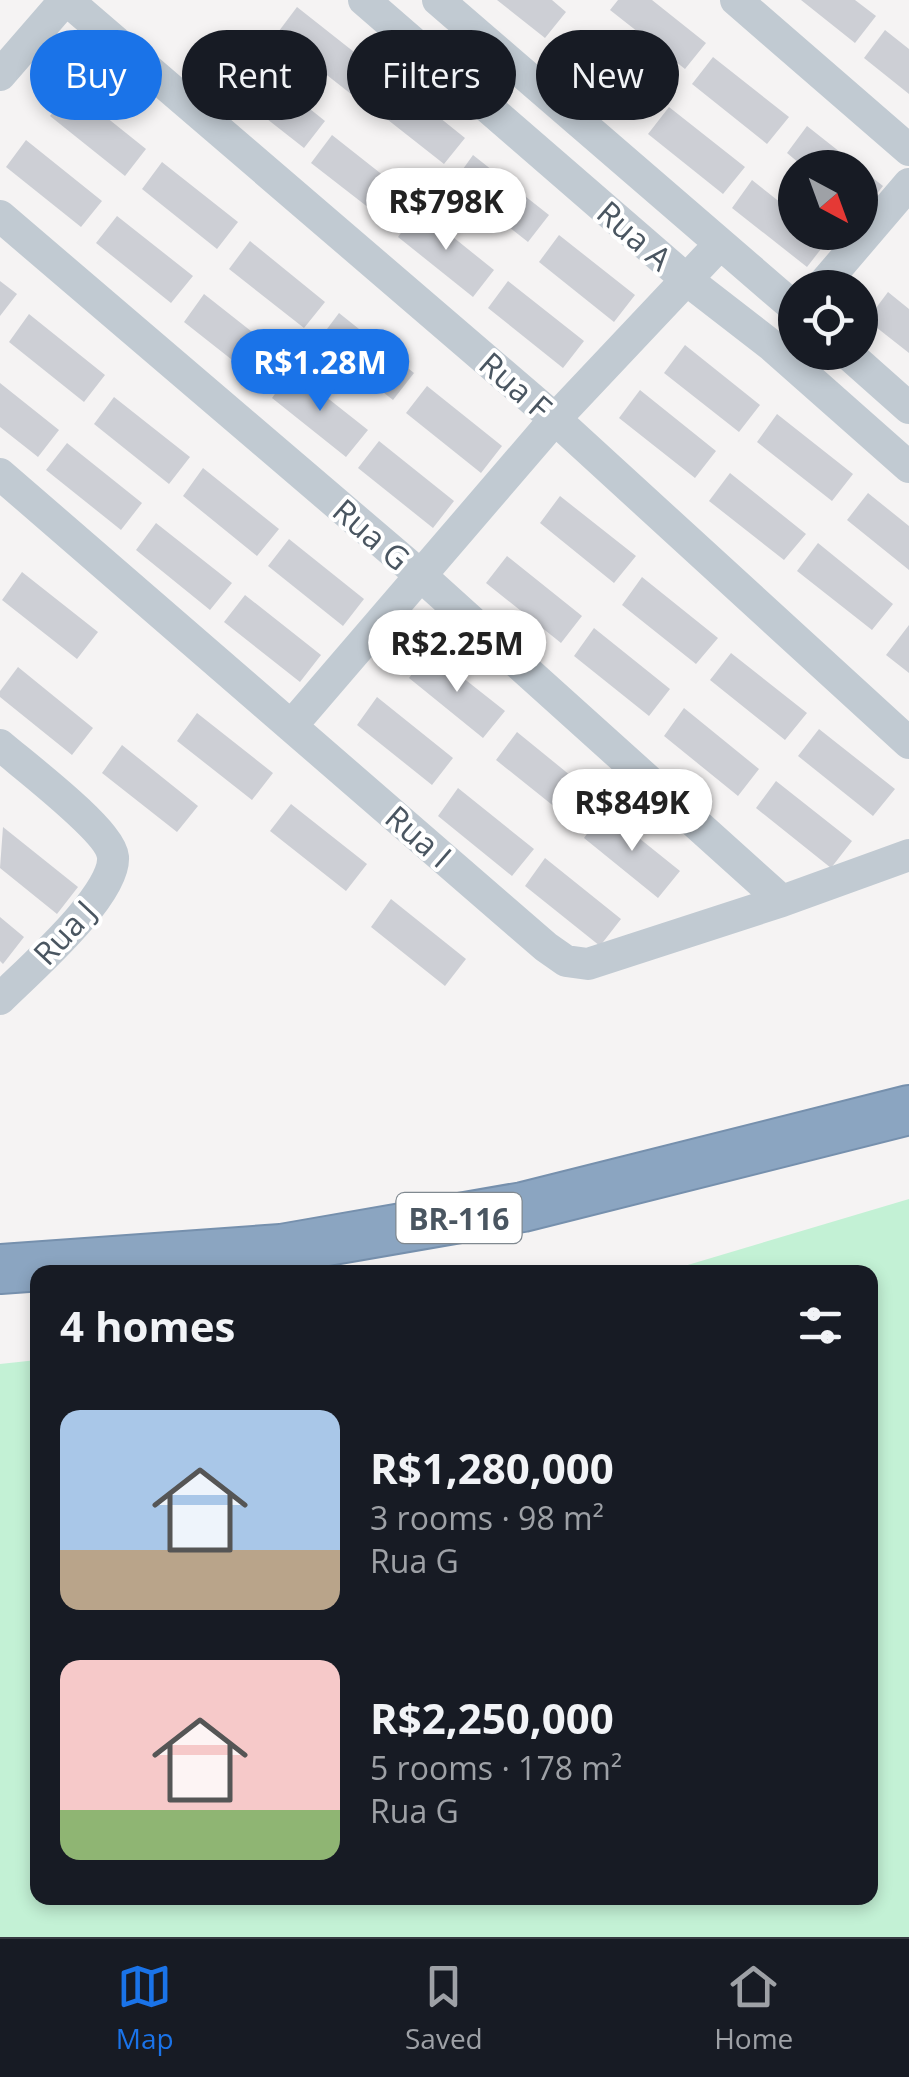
<!DOCTYPE html>
<html lang="en">
<head>
<meta charset="utf-8">
<style>
  body { margin:0; font-family:"Open Sans",sans-serif; background:#20242c; color:#f1f3f6; height:100vh; display:flex; flex-direction:column; font-size:38px; white-space:nowrap }
  * { box-sizing:border-box; margin:0 }
  p { font-size:32px; color:#9ea1a6 }
  .icon { flex:none; width:55px; height:55px; fill:none; stroke:currentColor; stroke-width:2; stroke-linecap:round; stroke-linejoin:round }
  .map { position:relative; flex:1; overflow:hidden }
  .details { position:absolute; left:30px; top:1265px; width:848px; height:640px; display:flex; flex-direction:column; background:#171b24; border-radius:20px; box-shadow:0 5px 15px #0003 }
  .details>* { flex:none }
  .banner { position:absolute; left:30px; top:30px; width:850px; height:90px; display:flex; gap:20px }
  .needle { width:65px; rotate:139deg }
  .fabs { position:absolute; left:778px; top:150px; display:grid; gap:20px }
  .fabs a { display:grid; place-items:center; width:100px; height:100px; border-radius:50%; background:#171b24; box-shadow:0 5px 15px #0003; font-size:50px }
  .price { position:absolute; translate:-50% -85px; padding:0 22px; border-radius:35px; background:#fff; color:#222; font-size:32px; line-height:65px; filter:drop-shadow(0 2px 5px #0008) }
  .price::after { content:''; position:absolute; left:50%; top:60px; width:30px; height:22px; margin-left:-15px; background:inherit; clip-path:polygon(0 0,100% 0,50% 100%) }
  .price.current { background:#1a73e8; color:#fff }
  ul { padding:0; list-style:none }
  li { display:flex; align-items:center; gap:30px; height:250px; padding:0 30px }
  li span { display:grid; place-items:center; flex:none; width:280px; height:200px; border-radius:20px; color:#555 }
  li>.icon { margin-inline-start:auto }
  span .icon { width:120px; height:120px; fill:#fffc; stroke-width:1 }
  li b { font-size:42px }
  h2 { display:flex; justify-content:space-between; align-items:center; height:120px; padding:0 30px; font-size:42px }
  .tag { padding:0 35px; border-radius:45px; background:#171b24; box-shadow:0 5px 15px #0003; font-size:35px; line-height:90px }
  .tag.current { background:#1a73e8; color:#fff }
  .menu { display:flex; justify-content:space-around; align-items:center; height:140px; border-top:2px solid #363941; background:#171b24; font-size:28px; color:#9ea1a6 }
  .menu a { display:grid; justify-items:center; gap:5px }
  .menu .current { color:#1a73e8 }
  .map>svg:first-child { display:block }
  .green { fill:#c3f1d5 }
  .building { fill:#cdcfd5 }
  .lines { fill:none; stroke-linecap:round; stroke-linejoin:round }
  .highway-casing { stroke:#7690ad; stroke-width:52 }
  .minor { stroke:#c1cad2; stroke-width:32 }
  .highway { stroke:#8ba5c1; stroke-width:48 }
  .labels { text-anchor:middle; dominant-baseline:central; stroke-width:8; stroke-linejoin:round; paint-order:stroke }
  .shield { fill:#fff; stroke:#808990; stroke-width:2.5 }
  .shield-label { font-size:30px; font-weight:bold; fill:#4a5661 }
  .street-label { font-size:32px; fill:#4a5661; stroke:#fff }
</style>
</head>
<body>
<div class="map">
<svg width="909" height="1937" viewBox="0 0 909 1937">
  <rect width="100%" height="100%" fill="#f5f3f3"/>
  <path class="green" d="M909,1199V1937H0V1364L37,1360L38,1898H870V1272H645L681,1267Z"/>
  <path class="building" d="M497,0H552L566,12L545,38Z
    M618,0H652L706,43L685,69L610,10Z
    M801,0H855L876,16L855,43Z
    M297,7L373,67L351,94L276,35Z
    M885,30L909,49V94L864,58Z
    M577,31L652,91L631,118L556,59Z
    M713,57L789,117L767,144L692,84Z
    M250,61L325,121L304,148L229,89Z
    M389,77L465,138L444,164L369,105Z
    M71,89L146,149L125,176L50,116Z
    M669,107L745,167L723,194L648,134Z
    M807,126L883,186L860,215V168H805L787,153Z
    M332,135L408,195L387,222L311,163Z
    M26,140L102,201L81,227L6,167Z
    M473,155L549,215L528,242L453,183Z
    M162,162L238,222L217,249L142,189Z
    M752,180L795,214V232H819L828,240L807,267L732,208Z
    M418,209L494,270L473,297L398,237Z
    M117,216L193,276L171,303L96,243Z
    M559,235L635,295L614,322L539,262Z
    M250,241L325,302L304,328L229,269Z
    M0,281L17,294L0,316Z
    M508,281L584,341L563,368L488,308Z
    M888,292L909,309V353L867,320Z
    M204,294L280,354L259,381L184,322Z
    M339,313L414,373L393,400L318,341Z
    M29,314L105,375L84,402L9,342Z
    M685,345L760,405L739,432L664,373Z
    M292,370L368,430L346,457L272,398Z
    M0,383L59,430L38,457L0,427Z
    M427,386L502,446L481,473L406,413Z
    M640,390L716,451L695,478L619,418Z
    M114,397L190,457L169,484L94,424Z
    M777,414L853,474L832,501L757,442Z
    M379,441L454,501L433,528L358,468Z
    M67,443L142,503L121,530L46,470Z
    M203,468L279,529L257,556L183,496Z
    M730,473L806,534L784,560L709,501Z
    M868,493L909,526V570L847,520Z
    M560,496L636,556L614,583L540,523Z
    M156,523L232,583L210,610L136,550Z
    M289,539L364,599L343,626L268,566Z
    M818,543L893,604L872,630L797,571Z
    M507,556L582,616L561,643L486,583Z
    M22,572L98,632L77,659L2,600Z
    M642,577L718,638L696,664L622,605Z
    M245,595L321,655L300,682L224,622Z
    M909,625V673L886,655Z
    M594,628L670,689L649,716L574,656Z
    M429,651L505,711L483,738L409,678Z
    M731,653L807,713L785,740L710,680Z
    M18,667L93,728L72,755L0,697V691Z
    M377,697L453,758L432,785L357,725Z
    M684,708L759,769L738,796L664,736Z
    M197,713L273,773L252,800L177,741Z
    M819,729L895,789L873,816L798,756Z
    M517,732L592,793L571,820L496,760Z
    M122,745L198,806L177,832L102,773Z
    M776,781L852,841L831,868L756,808Z
    M458,788L534,849L512,876L438,816Z
    M291,804L367,864L346,891L270,831Z
    M604,810L680,871L658,898L584,838Z
    M3,827L78,887L57,914L0,868Z
    M545,858L621,919L600,946L525,886Z
    M391,899L466,959L445,986L371,927Z
    M0,917L24,937L3,964L0,961Z"/>
  <g class="lines">
    <g class="highway-casing">
      <path id="highway" d="M0,1269L281,1249L523,1207L909,1110"/>
    </g>
    <path class="minor" d="M67,0L555,419L909,743
      M364,0L687,280L771,345L909,467
      M438,0L795,308
      M736,0L909,150
      M0,75L65,0
      M0,216L419,574L782,901
      M820,288L909,184
      M846,352L909,408
      M0,474L546,947L566,961L588,964L782,901L909,855
      M293,724L555,419L720,244
      M0,745C23,765 111,831 113,857C116,895 27,972 0,999"/>
    <use href="#highway" class="highway"/>
  </g>
  <g class="labels">
    <rect class="shield" x="396.5" y="1193" width="125" height="50" rx="8"/>
    <g class="shield-label">
      <text x="459" y="1218">BR-116</text>
    </g>
    <g class="street-label">
      <text transform="translate(635 235) rotate(41)">Rua A</text>
      <text transform="translate(516 385) rotate(41)">Rua F</text>
      <text transform="translate(372 534) rotate(41)">Rua G</text>
      <text transform="translate(419 836) rotate(41)">Rua I</text>
      <text transform="translate(64 932) rotate(-47)">Rua J</text>
    </g>
  </g>
</svg>
<div class="fabs">
<a><svg class="needle" viewBox="-14 -14 28 28"><path d="M0-13l5 13h-10z" fill="#e53935"/><path d="M0 13l5-13h-10z" fill="#9ea1a6"/></svg></a>
<a><svg class="icon" aria-label="locate" viewBox="0 0 24 24"><circle cx="12" cy="12" r="6"/><path d="M12 2v4M12 18v4M2 12h4M18 12h4"/></svg></a>
</div>
<b class="price" style="left:446px;top:253px">R$798K</b>
<b class="price current" style="left:320px;top:414px">R$1.28M</b>
<b class="price" style="left:457px;top:695px">R$2.25M</b>
<b class="price" style="left:632px;top:854px">R$849K</b>
<div class="banner">
<a class="tag current">Buy</a>
<a class="tag">Rent</a>
<a class="tag">Filters</a>
<a class="tag">New</a>
</div>
<section class="details">
<h2>4 homes<svg class="icon" aria-label="filters" viewBox="0 0 24 24"><path d="M4 7h16M4 17h16"/><circle cx="9" cy="7" r="2"/><circle cx="15" cy="17" r="2"/></svg></h2>
<ul>
<li><span style="background:linear-gradient(#a9c7e8 70%,#b9a48a 0)"><svg class="icon" aria-label="home" viewBox="0 0 24 24"><path d="M3 11l9-7 9 7M6 9v11h12V9"/></svg></span><div><b>R$1,280,000</b><p>3 rooms · 98 m²</p><p>Rua G</p></div></li>
<li><span style="background:linear-gradient(#f6c9c9 75%,#8fb573 0)"><svg class="icon" aria-label="home" viewBox="0 0 24 24"><path d="M3 11l9-7 9 7M6 9v11h12V9"/></svg></span><div><b>R$2,250,000</b><p>5 rooms · 178 m²</p><p>Rua G</p></div></li>
</ul>
</section>
</div>
<nav class="menu">
<a class="current"><svg class="icon" aria-label="map" viewBox="0 0 24 24"><path d="M3 6l6-2 6 2 6-2v14l-6 2-6-2-6 2zM9 4v14M15 6v14"/></svg>Map</a>
<a><svg class="icon" aria-label="saved" viewBox="0 0 24 24"><path d="M7 4h10v16l-5-4-5 4z"/></svg>Saved</a>
<a><svg class="icon" aria-label="home" viewBox="0 0 24 24"><path d="M3 11l9-7 9 7M6 9v11h12V9"/></svg>Home</a>
</nav>
</body>
</html>
